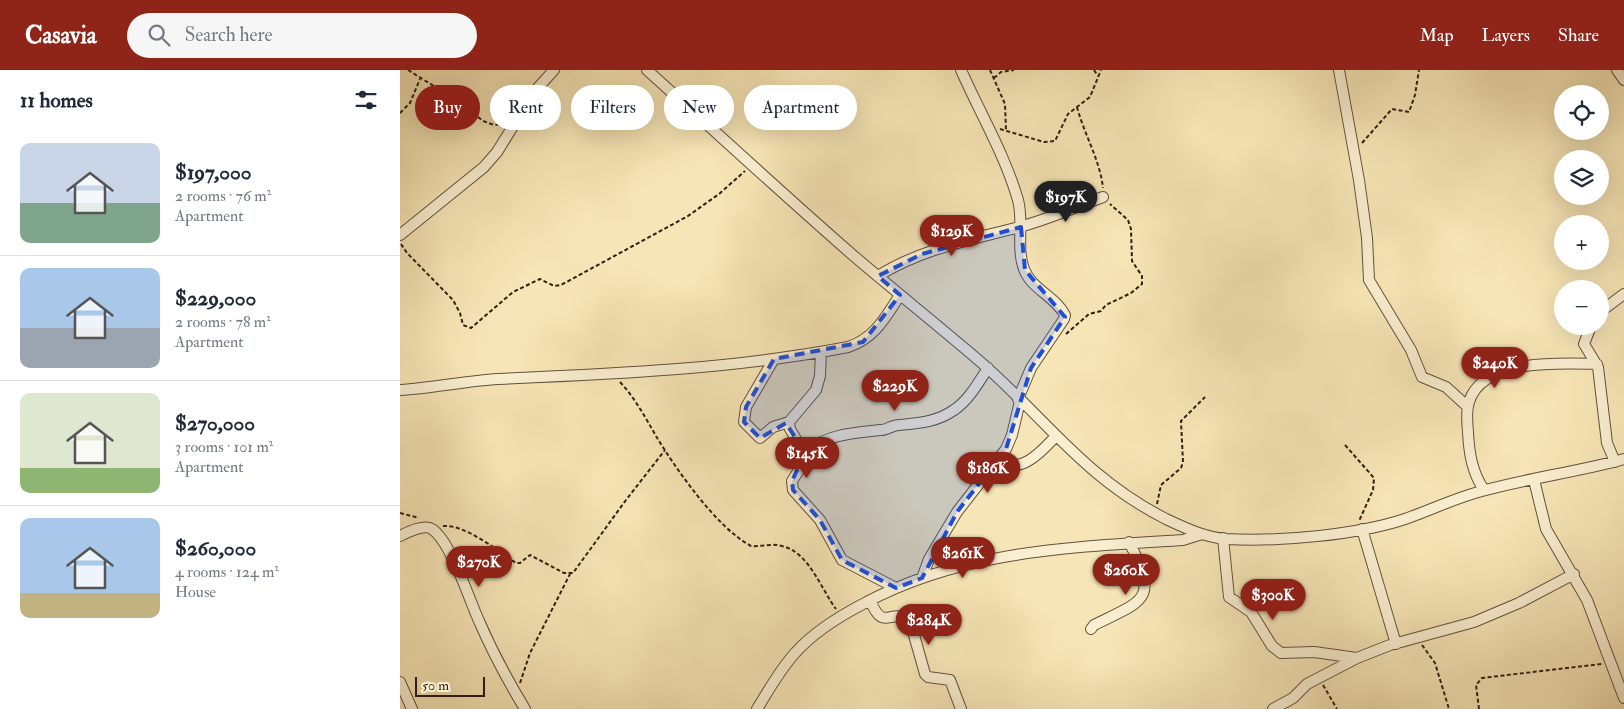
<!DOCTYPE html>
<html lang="en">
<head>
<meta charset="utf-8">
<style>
  body { margin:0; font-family:"IM FELL Double Pica",serif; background:#f6f6f7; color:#1f2937; height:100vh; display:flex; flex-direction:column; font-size:19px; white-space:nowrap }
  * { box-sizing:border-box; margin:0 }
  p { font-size:16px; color:#747a83 }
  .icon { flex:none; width:28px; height:28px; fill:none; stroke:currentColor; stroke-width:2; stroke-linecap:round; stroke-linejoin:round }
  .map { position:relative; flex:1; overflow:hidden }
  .panel { display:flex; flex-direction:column; background:#fff; width:400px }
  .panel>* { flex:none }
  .hud { position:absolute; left:15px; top:15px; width:475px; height:45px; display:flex; gap:10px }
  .fabs { position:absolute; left:1154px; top:15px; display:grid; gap:10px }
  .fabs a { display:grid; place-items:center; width:55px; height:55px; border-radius:50%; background:#fff; box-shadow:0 5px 20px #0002; font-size:25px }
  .scale { position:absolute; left:15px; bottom:12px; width:70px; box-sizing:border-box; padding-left:5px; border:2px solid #331e13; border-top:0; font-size:14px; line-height:18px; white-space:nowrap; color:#331e13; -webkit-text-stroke:4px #f9eed0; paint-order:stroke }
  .price { position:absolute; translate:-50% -42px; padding:0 11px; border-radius:18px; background:#8f2418; color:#fff; font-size:16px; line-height:32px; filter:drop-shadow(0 1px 2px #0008) }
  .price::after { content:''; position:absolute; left:50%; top:30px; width:15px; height:11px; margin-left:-8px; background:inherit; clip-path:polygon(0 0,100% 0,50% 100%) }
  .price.selected { background:#222; color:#fff }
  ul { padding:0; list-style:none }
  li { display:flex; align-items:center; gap:15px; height:125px; padding:0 20px }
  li+li { border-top:1px solid #e0e1e3 }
  li span { display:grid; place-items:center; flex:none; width:140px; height:100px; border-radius:10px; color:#555 }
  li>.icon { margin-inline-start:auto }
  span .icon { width:60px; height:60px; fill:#fffc; stroke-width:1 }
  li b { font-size:21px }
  h2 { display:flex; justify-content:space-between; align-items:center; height:60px; padding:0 20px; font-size:21px }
  .chip { padding:0 18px; border-radius:22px; background:#fff; box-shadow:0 5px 20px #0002; font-size:18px; line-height:45px }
  .chip.selected { background:#8f2418; color:#fff }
  header { display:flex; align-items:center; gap:30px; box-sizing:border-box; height:70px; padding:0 25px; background:#8f2418; color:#fff }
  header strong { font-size:24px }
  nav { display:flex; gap:28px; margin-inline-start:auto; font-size:18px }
  .search { width:350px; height:45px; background:#f6f6f7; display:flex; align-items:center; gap:12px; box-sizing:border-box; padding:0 18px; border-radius:28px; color:#747a83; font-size:19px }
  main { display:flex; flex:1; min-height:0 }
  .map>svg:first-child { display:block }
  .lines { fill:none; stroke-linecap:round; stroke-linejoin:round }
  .minor-casing { stroke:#64503c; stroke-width:12 }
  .path { stroke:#331e13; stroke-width:2; stroke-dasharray:4 2.5; stroke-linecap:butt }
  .minor { stroke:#f9eed0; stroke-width:10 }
  .marked { fill:#1d4ed8; fill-opacity:0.2; stroke:#1d4ed8; stroke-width:4; stroke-dasharray:10 6; stroke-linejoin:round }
</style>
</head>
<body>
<header>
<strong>Casavia</strong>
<div class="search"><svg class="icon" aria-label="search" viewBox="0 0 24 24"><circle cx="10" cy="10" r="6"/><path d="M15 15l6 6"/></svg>Search here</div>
<nav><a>Map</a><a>Layers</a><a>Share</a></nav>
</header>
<main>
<section class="panel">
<h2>11 homes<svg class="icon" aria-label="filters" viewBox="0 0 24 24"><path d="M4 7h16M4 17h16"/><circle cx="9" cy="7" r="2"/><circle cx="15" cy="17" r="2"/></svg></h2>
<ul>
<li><span style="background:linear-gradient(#c9d6e8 60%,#7fa58c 0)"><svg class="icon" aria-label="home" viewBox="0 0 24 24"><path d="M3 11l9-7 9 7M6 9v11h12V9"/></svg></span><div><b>$197,000</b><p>2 rooms · 76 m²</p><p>Apartment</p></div></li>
<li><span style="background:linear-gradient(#a9c7e8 60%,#9aa5b1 0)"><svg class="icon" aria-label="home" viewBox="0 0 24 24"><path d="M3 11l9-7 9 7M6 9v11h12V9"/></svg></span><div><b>$229,000</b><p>2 rooms · 78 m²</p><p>Apartment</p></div></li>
<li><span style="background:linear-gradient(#dfe7d0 75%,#8fb573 0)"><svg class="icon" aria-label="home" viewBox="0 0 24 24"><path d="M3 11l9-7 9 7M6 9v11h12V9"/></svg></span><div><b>$270,000</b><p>3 rooms · 101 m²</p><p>Apartment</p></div></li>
<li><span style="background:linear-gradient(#a9c7e8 75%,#c2b280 0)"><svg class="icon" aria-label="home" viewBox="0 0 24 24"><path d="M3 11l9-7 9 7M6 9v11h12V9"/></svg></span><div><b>$260,000</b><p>4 rooms · 124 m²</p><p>House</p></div></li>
</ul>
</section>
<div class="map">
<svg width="1224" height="639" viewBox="0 0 1224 639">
  <rect width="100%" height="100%" fill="#f6e5b6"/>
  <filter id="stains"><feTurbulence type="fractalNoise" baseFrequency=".004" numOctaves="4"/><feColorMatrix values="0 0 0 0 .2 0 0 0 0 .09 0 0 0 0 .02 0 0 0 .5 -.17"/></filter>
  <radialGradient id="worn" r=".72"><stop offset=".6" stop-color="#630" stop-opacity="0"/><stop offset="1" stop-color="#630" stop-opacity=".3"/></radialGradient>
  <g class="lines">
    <g class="minor-casing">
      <path id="minor" d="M247,0C316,62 385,126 455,187C495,221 536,254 576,288C643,345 683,407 766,449C785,458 804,467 826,469C878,472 957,465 1005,449C1031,440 1055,428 1082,421C1129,408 1177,402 1224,389
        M561,0C580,43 605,85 618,130C624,152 616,178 624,199C631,219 655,226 665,245L664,249L631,298L618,329
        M939,0L959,110L967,168L969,210L1011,280L1022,307L1046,317L1068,337
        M1217,0L1224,10
        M0,165L84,97L97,82L135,21L154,0
        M478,206C521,179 570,170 619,157C647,150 675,137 703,127
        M1200,242L1224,224
        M1191,256L1184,274L1198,297L1207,373L1215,392
        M421,282L420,306L416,320L389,352L390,359L405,384L403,394L392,411L393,420L420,450L442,490L496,518
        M374,289L346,337L344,352L360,368L373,357L389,352
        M0,320C33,318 65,311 98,309C215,304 333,299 448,277C475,268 485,248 500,225
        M405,382C428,364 453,363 481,360C487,360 492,355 499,355C519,353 537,352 554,340C569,330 578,313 588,298
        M598,390C620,406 641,382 655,367
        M1134,410L1146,459L1187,530L1224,628
        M1084,420C1072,402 1069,383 1068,362C1067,352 1066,341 1069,332C1082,288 1161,293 1197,294
        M962,459L996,574
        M0,466C8,462 24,454 32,459C51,472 69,529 79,551C92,581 108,611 125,639
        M823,468L829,527L851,542L872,576L881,583L914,582L957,588
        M522,508L529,489L557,442L606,379L612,365L620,331
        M470,530C484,564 490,536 510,551L525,604L528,607L550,610L561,639
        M691,559L694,555C745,530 759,530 729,472
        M0,612L12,639
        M357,639C369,620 380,599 396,582C414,562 438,547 463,534C562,480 674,477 783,470L802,464
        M873,639L893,628L907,614L957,588L990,575L1074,552L1119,533L1174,504"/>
    </g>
    <path class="path" d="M8,0L58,31L83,51L94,55L103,54
      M590,0L605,34L606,61
      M694,0L698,6
      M594,8L601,2L614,0
      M677,37C684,64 700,90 703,118
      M0,43L10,33L20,9
      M600,59L644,72L655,71L668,44L690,27L701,0
      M962,73L992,39L1009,42L1015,25L1019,0
      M1,174L7,183L53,230L60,243L63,255L71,258L113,222L140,209L154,216L161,215L288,146L319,124L345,101
      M666,264L689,244L701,241L706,235L731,223L742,214V206L732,191L731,159L728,150L710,134
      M220,312C235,328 245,347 256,366C276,399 316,457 351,476C361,477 372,473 382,476C409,482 421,519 436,539
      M945,375L974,408L973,420L959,451
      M757,434L761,415L781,398L783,392L781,351L805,327
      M0,443L19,448
      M43,456C65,454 98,481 116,493H120L130,485L164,503H173L226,430L265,380
      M1022,575L1035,593L1049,639
      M120,613L130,583L170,504
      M923,615L937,639
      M1079,639L1076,615L1082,608L1202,594"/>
    <use href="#minor" class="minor"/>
  </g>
  <path class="marked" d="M621,157L625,200L665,247L631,298L606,379L557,442L522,508L496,518L442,490L420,450L393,420L392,411L405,383L386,353L360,368L344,352L346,337L374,289L463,272L500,225L478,206L522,184Z"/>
  <rect width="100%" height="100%" filter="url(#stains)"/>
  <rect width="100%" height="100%" fill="url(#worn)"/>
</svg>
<div class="fabs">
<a><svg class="icon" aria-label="locate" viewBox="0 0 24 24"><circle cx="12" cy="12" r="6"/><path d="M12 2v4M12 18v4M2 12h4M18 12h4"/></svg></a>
<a><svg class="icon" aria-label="layers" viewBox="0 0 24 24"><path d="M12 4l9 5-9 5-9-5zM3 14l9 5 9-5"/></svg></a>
<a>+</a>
<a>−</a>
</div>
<div class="scale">50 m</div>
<b class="price selected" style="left:666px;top:153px">$197K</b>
<b class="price" style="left:552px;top:187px">$129K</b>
<b class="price" style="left:1095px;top:319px">$240K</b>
<b class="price" style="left:495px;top:342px">$229K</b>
<b class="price" style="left:407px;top:409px">$145K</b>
<b class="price" style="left:588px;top:424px">$186K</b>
<b class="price" style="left:563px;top:509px">$261K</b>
<b class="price" style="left:79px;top:518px">$270K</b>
<b class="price" style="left:726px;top:526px">$260K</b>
<b class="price" style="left:873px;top:551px">$300K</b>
<b class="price" style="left:529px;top:576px">$284K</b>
<div class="hud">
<a class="chip selected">Buy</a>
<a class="chip">Rent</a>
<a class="chip">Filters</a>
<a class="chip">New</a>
<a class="chip">Apartment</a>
</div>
</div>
</main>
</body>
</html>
